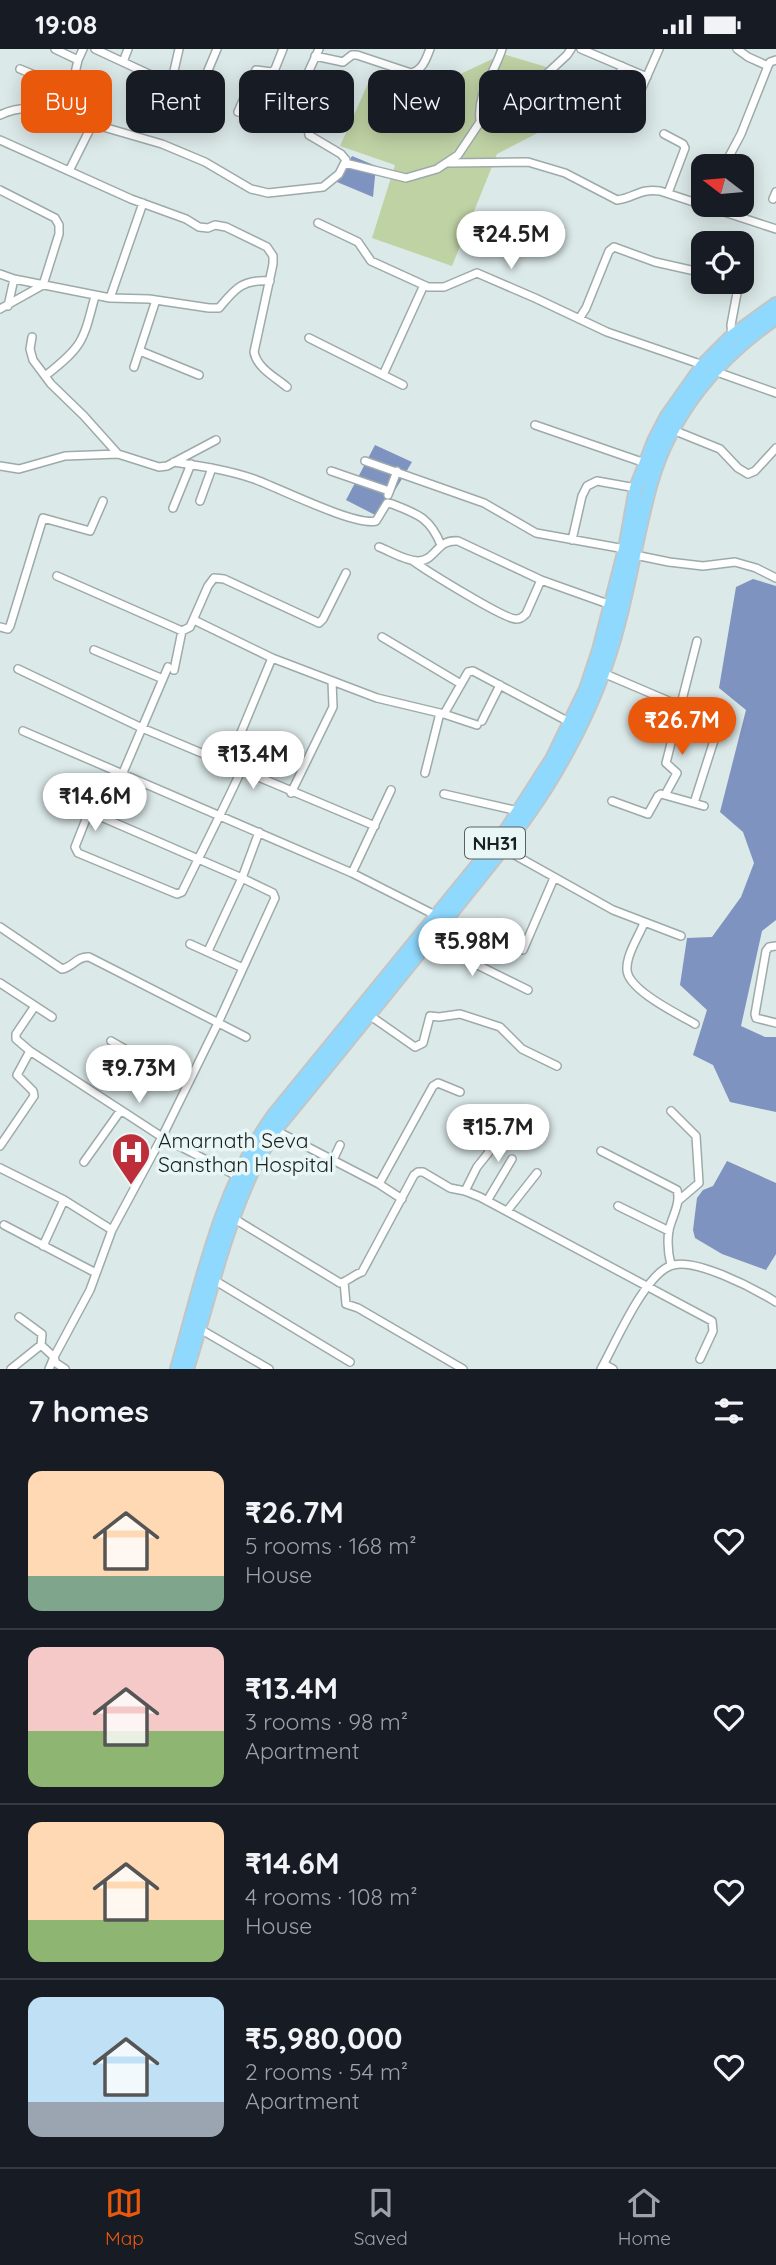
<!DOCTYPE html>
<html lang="en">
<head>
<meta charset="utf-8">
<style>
  body { margin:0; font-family:Quicksand,sans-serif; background:#20242c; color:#f1f3f6; height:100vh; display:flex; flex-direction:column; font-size:26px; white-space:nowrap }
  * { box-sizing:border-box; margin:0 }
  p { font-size:23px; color:#9ea1a6 }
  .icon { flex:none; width:38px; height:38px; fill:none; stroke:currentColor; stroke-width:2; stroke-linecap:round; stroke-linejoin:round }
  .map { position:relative; height:1320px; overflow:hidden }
  .panel { display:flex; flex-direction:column; background:#171b24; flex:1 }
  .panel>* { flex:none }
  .top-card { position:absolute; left:21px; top:21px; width:735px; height:63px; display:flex; gap:14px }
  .needle { width:46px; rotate:286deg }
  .tools { position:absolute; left:691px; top:105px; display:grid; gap:14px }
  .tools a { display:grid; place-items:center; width:63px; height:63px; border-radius:14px; background:#171b24; box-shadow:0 4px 18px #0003; font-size:35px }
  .price { position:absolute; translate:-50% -60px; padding:0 16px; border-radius:24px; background:#fff; color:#222; font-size:23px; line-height:46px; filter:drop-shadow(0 2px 4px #0008) }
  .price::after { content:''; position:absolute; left:50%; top:42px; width:21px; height:16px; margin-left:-10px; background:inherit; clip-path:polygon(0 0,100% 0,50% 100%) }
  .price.on { background:#ea580c; color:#fff }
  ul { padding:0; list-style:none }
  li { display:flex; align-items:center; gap:21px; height:175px; padding:0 28px }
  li+li { border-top:2px solid #363941 }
  li span { display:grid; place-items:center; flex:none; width:196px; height:140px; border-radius:14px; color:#555 }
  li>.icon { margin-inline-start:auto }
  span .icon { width:84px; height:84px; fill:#fffc; stroke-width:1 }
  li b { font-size:30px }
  h2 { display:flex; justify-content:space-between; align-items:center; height:84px; padding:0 28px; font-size:30px }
  .pill { padding:0 24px; border-radius:14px; background:#171b24; box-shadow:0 4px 18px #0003; font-size:24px; line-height:63px }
  .pill.on { background:#ea580c; color:#fff }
  .status { display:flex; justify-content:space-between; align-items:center; height:49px; padding:0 35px; background:#171b24; direction:ltr }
  .status svg { height:19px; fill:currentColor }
  .tab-bar { display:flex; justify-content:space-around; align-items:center; height:98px; border-top:2px solid #363941; background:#171b24; font-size:19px; color:#9ea1a6 }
  .tab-bar a { display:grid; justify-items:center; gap:4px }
  .tab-bar .on { color:#ea580c }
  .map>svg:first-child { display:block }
  .green { fill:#bfd2a4 }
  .water { fill:#7e93bf }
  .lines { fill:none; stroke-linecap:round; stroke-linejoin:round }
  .street-casing { stroke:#9daaaa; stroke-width:10 }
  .highway-casing { stroke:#c3c5c5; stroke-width:16 }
  .street { stroke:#fff; stroke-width:7 }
  .highway { stroke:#8fd9fe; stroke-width:12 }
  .labels { text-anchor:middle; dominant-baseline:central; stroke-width:7; stroke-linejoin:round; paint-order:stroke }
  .shield { fill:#e8f6f6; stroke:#586060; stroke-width:2 }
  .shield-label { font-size:19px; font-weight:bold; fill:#1a1f1f }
  .poi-label { font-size:21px; fill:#1a1f1f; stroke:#e8f6f6; text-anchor:start }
</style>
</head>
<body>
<div class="status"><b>19:08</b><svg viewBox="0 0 49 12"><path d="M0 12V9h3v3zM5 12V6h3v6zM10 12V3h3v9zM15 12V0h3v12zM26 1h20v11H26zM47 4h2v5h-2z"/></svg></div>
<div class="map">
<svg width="776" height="1320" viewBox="0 0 776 1320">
  <rect width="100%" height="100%" fill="#dbe9e8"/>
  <path class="green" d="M503,5L609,37L557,74L497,105L452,217L372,189L395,116L340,97L371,28L422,43Z"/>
  <path class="water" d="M352,107L376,117L373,148L337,133Z
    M375,396L412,413L379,468L346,451Z
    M753,530L776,537V871L762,882L741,977L765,988H776V1063L730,1053L713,1016L693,1006L707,961L680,936L687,889L712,888L741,848L754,814L743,783L720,763L746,661L719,639L736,538Z
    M727,1112L776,1134V1205L766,1221L722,1205L695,1189L693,1181L697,1149L703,1141L713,1137Z"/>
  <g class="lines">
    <g class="street-casing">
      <path id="street" d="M55,0L78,11
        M95,0L151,26L212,50
        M581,0L647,28
        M737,0L748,8L768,17
        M315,7L343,13L352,6H357L411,24C423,21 426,10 430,0
        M123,13L128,0
        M20,20L71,41
        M171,35L179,0
        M198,45L217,0
        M64,61L81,70L90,80L69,122
        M632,61L659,0
        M238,63L256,21L272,23L275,20L283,0
        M608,64L622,17
        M0,66C21,56 42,59 64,61L68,55L78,11L83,0
        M480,71C477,44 494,25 502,0
        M86,73L162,95L205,113L251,140L268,144L323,138L339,125L346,111L341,105L309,86L307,71L297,53L301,39L319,0
        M664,85L683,95L685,99L668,144
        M0,91L131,150L186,170L199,178L208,179L215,176L226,178L267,198L273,207V215L254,303C257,319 275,328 287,338
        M345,114L406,129L437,120L458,106L484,67L537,34L567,6L571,0
        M448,114L528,113L565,124L617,151C634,149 640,139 660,142L776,180
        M724,117L741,85L768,17L770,13L776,11
        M0,141L55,169L59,176V185L43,236L0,260
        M773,150L776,143
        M318,174L358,193L371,212L428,238H444L477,224L535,249L607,283L703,316
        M0,225L14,230L110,249L149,250L209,259H219C235,240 242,230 270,232
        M723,233L731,236L737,244L731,276L732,287
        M110,249L143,154
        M8,257L14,230
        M579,270L586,259L609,202L614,198L655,213L704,224
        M32,288L30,300L33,311L51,335L84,367L118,405
        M309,289L403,336
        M140,302L199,326
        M134,318L156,251
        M714,322L776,344
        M383,326L424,236
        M45,327C83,297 83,293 95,247
        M535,376L645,414
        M673,381L720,400L738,419L748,425L755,422L776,399
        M365,412L484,454L536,484L625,500
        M174,413C201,417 228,421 254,430C279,439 354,477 376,472L387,454L392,455C418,465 430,469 441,496
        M0,417L19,420L65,407L118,405L159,418L167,417L216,391
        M331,422L389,442
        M388,446L397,422
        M200,452L212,419
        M173,459L191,415
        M572,491L582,447L587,437L597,432L636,439
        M379,498C390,502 405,512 418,512C436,512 436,490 458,492L541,531L611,556
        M635,506L669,513L703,517L735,513L756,519L776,529
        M413,512C427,522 504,570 516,570C522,570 522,568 526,565L541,531
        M57,527L182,582L190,578L208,537L214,529L224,530L319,574L323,570L346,524
        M194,571L272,609
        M0,578L8,580L10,577L43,469L90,482L103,452
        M382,588L461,635
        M94,601L163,630
        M18,620L142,679L375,777
        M174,621L182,582
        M603,624L671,653L702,662V674L718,679L694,754
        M444,665L468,623L473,622L571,674
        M482,672L500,636
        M23,682L352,824L435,866
        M227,717L272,609L377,649L444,665L477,676
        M425,724L440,664
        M122,726L168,618
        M291,744L333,658L332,632
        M444,745L518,762
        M665,746L677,724L666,714L697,592
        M612,752L648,765L658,747L661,745L704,757
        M504,800L613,861L681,887
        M352,824L391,741
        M446,870L523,901L554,829
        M644,874C639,887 626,906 627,921C628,941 678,965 695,975
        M0,878L62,920C73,918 77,907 89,908L246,988
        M429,892L528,941
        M190,895L243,919
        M776,897L769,898L766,902L755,965L756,969L776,974
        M208,902L242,829L259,783
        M0,934L52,968
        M35,957L16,985V990L30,1002L162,1088L237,1127
        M369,966L415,998L423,994L430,967L439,968L460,965L500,978L522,1000L557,1017
        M111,992L187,1036
        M671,1062L696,1087L699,1134L678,1152
        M273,1080L379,1135L402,1150
        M0,1097L34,1047L33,1042L17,1026L30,1002
        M601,1102L677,1141C681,1155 672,1167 669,1181C667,1193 668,1204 671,1216
        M333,1111L340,1096
        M84,1113L121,1061
        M0,1119L64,1151L112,1181L162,1088L218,974L275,849L273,844L242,829L99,767L93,764L88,765L75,798L78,804L177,845L182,843C202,802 222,763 241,722
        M379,1135L433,1037L438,1034L460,1043
        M465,1142L477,1118L489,1103L488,1099L481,1093
        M487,1152L512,1110
        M618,1157L669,1182
        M507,1162L537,1124
        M233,1169L340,1234C347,1233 353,1226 362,1223L414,1126L418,1123H423L450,1139L465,1142L480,1148L712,1272L713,1282L700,1310
        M4,1176L96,1224
        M43,1197L64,1151
        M214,1231L350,1313
        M344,1233L346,1255L358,1259L463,1320
        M19,1268L42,1285L41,1296L54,1308L49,1320
        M200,1280L269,1320
        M604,1315L613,1320
        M11,1320L41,1296
        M65,1320L56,1314L54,1308L90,1241L112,1181
        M601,1320C615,1295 644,1227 670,1217C693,1207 755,1240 776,1253"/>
    </g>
    <g class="highway-casing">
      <path id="highway" d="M177,1320C202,1233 220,1142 273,1067L507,780L552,710L586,640L599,601L625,500L636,439L654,392L667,367L703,316L732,287L776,255
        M187,1320C207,1258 221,1193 247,1134C254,1116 266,1098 275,1081C332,1012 388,942 445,872C480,827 517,785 547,737C575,692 598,644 613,594C629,541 636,487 651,434C671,365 717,309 776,269"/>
    </g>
    <use href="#street" class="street"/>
    <use href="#highway" class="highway"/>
  </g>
  <defs>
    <g id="hospital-pin" transform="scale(2.0125)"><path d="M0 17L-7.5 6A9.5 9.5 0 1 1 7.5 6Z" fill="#bd2d3a" stroke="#e8f6f6"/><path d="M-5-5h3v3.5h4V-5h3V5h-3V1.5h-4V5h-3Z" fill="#fff"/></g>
  </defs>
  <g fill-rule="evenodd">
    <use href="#hospital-pin" x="131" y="1103"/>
  </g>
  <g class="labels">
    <rect class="shield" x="465" y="778.5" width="60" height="31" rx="5"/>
    <g class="shield-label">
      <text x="495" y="794">NH31</text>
    </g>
    <g class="poi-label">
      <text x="158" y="1091">Amarnath Seva<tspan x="158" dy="24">Sansthan Hospital</tspan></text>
    </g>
  </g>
</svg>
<div class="tools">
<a><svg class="needle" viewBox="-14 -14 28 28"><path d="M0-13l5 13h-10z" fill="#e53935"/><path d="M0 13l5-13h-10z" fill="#9ea1a6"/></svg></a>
<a><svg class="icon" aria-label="locate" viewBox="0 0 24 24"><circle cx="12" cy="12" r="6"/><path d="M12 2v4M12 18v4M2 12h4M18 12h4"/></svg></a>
</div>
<b class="price" style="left:511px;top:222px">₹24.5M</b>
<b class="price on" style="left:682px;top:708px">₹26.7M</b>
<b class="price" style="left:253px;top:742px">₹13.4M</b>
<b class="price" style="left:95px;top:784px">₹14.6M</b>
<b class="price" style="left:472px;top:929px">₹5.98M</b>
<b class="price" style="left:139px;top:1056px">₹9.73M</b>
<b class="price" style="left:498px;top:1115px">₹15.7M</b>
<div class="top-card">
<a class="pill on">Buy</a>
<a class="pill">Rent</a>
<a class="pill">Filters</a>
<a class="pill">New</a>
<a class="pill">Apartment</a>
</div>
</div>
<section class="panel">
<h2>7 homes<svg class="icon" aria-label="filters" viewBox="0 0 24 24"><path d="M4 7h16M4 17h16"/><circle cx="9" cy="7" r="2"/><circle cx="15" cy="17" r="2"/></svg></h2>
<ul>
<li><span style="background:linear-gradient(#ffd9b3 75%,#7fa58c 0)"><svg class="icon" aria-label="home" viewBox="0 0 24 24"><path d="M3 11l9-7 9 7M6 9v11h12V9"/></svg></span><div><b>₹26.7M</b><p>5 rooms · 168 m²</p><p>House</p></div><svg class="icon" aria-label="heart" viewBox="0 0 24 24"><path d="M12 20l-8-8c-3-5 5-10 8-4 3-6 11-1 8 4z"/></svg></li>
<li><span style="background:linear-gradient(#f6c9c9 60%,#8fb573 0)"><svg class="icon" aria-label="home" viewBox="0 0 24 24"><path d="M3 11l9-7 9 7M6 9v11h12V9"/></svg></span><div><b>₹13.4M</b><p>3 rooms · 98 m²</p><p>Apartment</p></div><svg class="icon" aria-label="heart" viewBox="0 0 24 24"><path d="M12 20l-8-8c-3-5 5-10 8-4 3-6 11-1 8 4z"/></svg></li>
<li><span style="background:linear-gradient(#ffd9b3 70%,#8fb573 0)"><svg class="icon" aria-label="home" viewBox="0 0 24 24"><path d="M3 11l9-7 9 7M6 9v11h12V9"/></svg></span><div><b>₹14.6M</b><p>4 rooms · 108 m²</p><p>House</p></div><svg class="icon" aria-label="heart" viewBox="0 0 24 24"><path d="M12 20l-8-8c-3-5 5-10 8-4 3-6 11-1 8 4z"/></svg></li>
<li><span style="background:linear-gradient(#bfe0f5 75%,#9aa5b1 0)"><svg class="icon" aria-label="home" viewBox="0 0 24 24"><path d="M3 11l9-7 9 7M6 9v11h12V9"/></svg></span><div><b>₹5,980,000</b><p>2 rooms · 54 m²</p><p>Apartment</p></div><svg class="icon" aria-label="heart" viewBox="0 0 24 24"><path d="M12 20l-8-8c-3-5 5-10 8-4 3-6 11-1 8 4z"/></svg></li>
</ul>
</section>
<nav class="tab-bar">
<a class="on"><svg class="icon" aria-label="map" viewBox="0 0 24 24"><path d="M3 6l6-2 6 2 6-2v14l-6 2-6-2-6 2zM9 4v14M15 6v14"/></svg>Map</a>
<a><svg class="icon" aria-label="saved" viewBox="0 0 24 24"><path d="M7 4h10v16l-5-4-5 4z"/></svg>Saved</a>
<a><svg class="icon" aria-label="home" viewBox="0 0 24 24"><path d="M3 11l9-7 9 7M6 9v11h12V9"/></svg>Home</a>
</nav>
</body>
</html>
